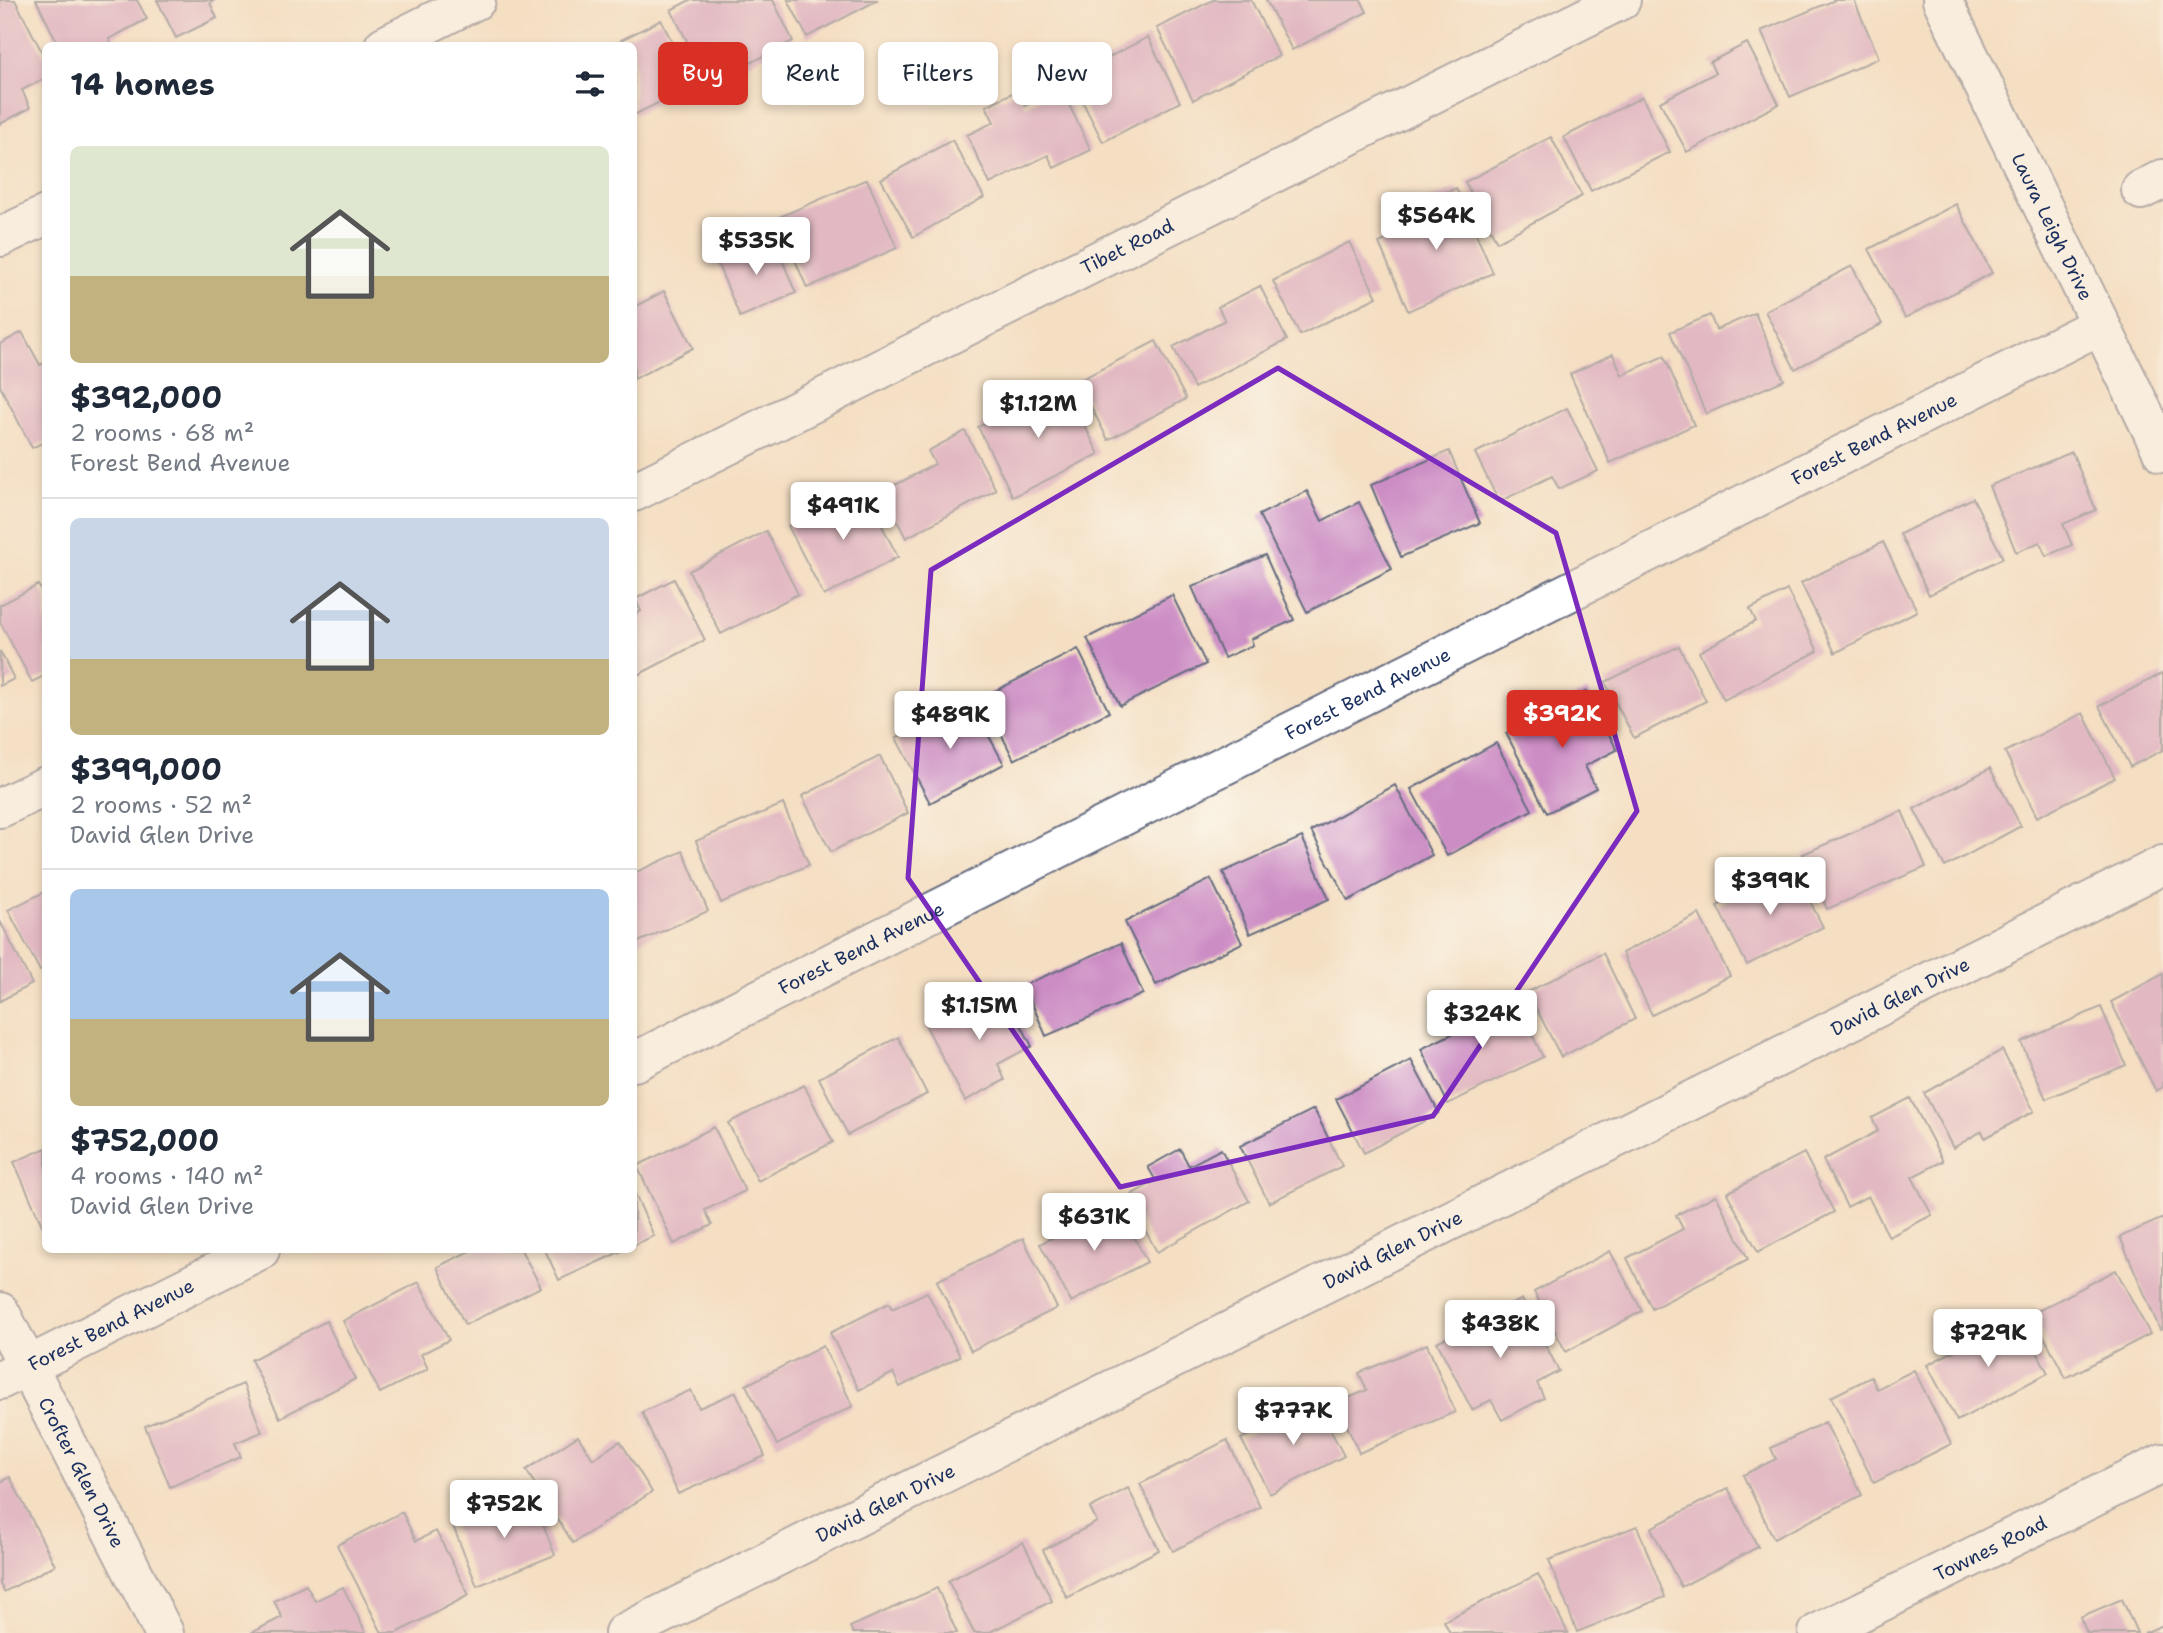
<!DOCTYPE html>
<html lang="en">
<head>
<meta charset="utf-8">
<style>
  body { margin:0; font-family:"Shantell Sans",sans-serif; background:#f2f2f3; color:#1f2937; height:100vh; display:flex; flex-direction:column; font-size:26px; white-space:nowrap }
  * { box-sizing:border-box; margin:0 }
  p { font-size:23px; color:#747a83 }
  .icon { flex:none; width:38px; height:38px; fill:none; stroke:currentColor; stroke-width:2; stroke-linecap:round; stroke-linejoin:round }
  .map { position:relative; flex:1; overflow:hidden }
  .sheet { position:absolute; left:42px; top:42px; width:595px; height:1211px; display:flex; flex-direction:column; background:#fff; border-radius:10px; box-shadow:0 4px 10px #0003 }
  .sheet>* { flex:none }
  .banner { position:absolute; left:658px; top:42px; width:665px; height:63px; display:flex; gap:14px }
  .price { position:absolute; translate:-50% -60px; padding:0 16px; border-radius:7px; background:#fff; color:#222; font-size:23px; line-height:46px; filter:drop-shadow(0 2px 4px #0008) }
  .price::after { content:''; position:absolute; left:50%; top:42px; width:21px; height:16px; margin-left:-10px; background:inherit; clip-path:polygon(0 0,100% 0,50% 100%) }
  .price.selected { background:#d93025; color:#fff }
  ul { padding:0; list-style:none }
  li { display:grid; align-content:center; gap:14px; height:371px; padding:0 28px }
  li+li { border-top:2px solid #e0e1e3 }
  li span { display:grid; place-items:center; height:217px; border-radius:10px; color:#555 }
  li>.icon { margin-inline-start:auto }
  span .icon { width:126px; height:126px; fill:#fffc; stroke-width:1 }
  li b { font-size:30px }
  h2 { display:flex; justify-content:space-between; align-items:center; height:84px; padding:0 28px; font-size:30px }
  .chip { padding:0 24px; border-radius:10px; background:#fff; box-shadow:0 4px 10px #0003; font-size:24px; line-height:63px }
  .chip.selected { background:#d93025; color:#fff }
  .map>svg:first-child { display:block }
  .building { fill:#cc8cc4 }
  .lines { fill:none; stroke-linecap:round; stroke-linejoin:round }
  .minor-casing { stroke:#676d81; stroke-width:42 }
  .minor { stroke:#fff; stroke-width:38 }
  .marked { fill:none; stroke:#7b2cbf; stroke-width:5; stroke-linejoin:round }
  .labels { text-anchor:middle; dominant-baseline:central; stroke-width:5; stroke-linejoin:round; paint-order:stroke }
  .street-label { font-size:19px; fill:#1b2f5e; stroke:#fbf7ec }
</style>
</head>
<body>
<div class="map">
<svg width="2163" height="1633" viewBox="0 0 2163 1633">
  <rect width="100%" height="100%" fill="#fbf7ec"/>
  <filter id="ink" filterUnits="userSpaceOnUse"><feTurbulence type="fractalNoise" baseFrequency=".0143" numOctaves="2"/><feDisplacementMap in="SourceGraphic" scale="14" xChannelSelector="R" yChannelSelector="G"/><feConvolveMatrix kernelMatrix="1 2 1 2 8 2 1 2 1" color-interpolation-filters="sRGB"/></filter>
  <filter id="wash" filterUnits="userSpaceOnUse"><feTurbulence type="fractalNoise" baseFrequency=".00686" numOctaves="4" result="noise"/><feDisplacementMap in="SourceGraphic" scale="28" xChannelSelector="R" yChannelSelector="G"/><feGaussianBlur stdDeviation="1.57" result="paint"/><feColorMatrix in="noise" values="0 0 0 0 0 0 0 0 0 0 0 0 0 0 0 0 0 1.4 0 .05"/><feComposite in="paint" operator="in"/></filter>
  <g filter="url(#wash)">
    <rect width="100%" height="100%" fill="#f4dfc3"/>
    <g id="blocks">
      <path class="building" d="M0,0H15L46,60V78L22,90L30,108L0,124Z
        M36,0H137L147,19L109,39L112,46H59Z
        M157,0H215L210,3L217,18L176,38Z
        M690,0H773L793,41L709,84L671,10Z
        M788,0H878L807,37Z
        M1213,0H1251L1279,56L1193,100L1157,28Z
        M1266,0H1361L1367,12L1292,50Z
        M1835,0H1854L1879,58L1790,97L1761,31Z
        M661,20L694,85L634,115V46H624L621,40Z
        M1148,37L1180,102L1103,142L1070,77Z
        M1747,43L1779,104L1687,152L1660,102L1715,73L1710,62Z
        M1061,88L1091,150L1054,168L1048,155L990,184L967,135L994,122L986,106L1018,90L1025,106Z
        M1642,97L1670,152L1591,191L1564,137Z
        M1551,137L1582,196L1497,242L1465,182Z
        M952,140L984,197L913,237L881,179Z
        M867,179L897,248L807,288L777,218Z
        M1456,188L1493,273L1408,311L1379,243L1423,224L1415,205Z
        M1956,204L1992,273L1905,318L1869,249Z
        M772,236L796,293L740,317L716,260Z
        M1349,242L1377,297L1300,335L1273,281Z
        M1852,266L1882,324L1795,369L1765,311Z
        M1260,286L1287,340L1194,388L1173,347L1225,320L1218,307Z
        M664,291L693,348L634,379V307Z
        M1755,313L1784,380L1706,414L1670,332L1710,315L1716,330Z
        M22,332L40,365L46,362V441L32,448L0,386V344Z
        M1156,341L1186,399L1108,440L1078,381Z
        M1613,354L1622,375L1664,356L1694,425L1610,463L1570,374Z
        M1063,383L1099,454L1013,497L978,427Z
        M1567,408L1598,471L1559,489L1552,476L1499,502L1475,453Z
        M965,431L996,490L906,538L882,492L935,464L928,451Z
        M1449,451L1480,523L1401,557L1371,485Z
        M2072,452L2096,510L2063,524L2072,545L2046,556L2040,542L2016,552L1989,486Z
        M862,487L898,557L824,596L788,526Z
        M1307,491L1322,521L1359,502L1392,569L1307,612L1259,515Z
        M1973,498L2003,558L1929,595L1900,534Z
        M766,531L798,594L721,634L689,571Z
        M1883,542L1917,611L1835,653L1801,583Z
        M1265,555L1294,620L1251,639L1253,645L1224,658L1192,587Z
        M674,579L705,640L634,677V615L641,611L635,599Z
        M38,585L46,597V675L32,682L0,622V605Z
        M1787,590L1818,651L1724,700L1699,652L1756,621L1750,609Z
        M1172,595L1206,664L1120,706L1087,638Z
        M1679,646L1706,701L1634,738L1605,682Z
        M1078,649L1109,712L1014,760L983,697Z
        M0,651L14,679L0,686Z
        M2163,673V750L2130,767L2099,706Z
        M1587,691L1617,750L1585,766L1596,788L1547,813L1506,733Z
        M969,699L1004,764L930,803L896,738Z
        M2083,713L2115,778L2037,817L2005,752Z
        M1496,743L1532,810L1447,856L1411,789Z
        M880,756L908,813L831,852L802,796Z
        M1990,768L2021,826L1945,867L1914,809Z
        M1395,785L1432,855L1348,901L1311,831Z
        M783,804L809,865L721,903L696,841Z
        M1902,811L1926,867L1827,909L1803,854Z
        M1302,837L1329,899L1250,934L1223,872Z
        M683,851L708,911L634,944V873Z
        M1793,868L1823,927L1747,965L1717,906Z
        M1211,879L1242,943L1156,985L1125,922Z
        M46,891V968L40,971L8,910Z
        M1699,914L1730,976L1652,1015L1622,953Z
        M0,921L32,984L0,1001Z
        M1121,943L1143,994L1046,1036L1024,985Z
        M1603,953L1635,1019L1561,1057L1528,992Z
        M2163,974V1087L2156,1091L2111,1002Z
        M1001,986L1032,1046L998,1064L1005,1080L965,1101L926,1026Z
        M1513,995L1543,1057L1448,1104L1421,1049L1452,1034L1448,1027Z
        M2101,1007L2126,1065L2046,1099L2021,1042Z
        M898,1037L927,1094L848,1135L819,1078Z
        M2002,1050L2034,1111L1985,1138L1982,1131L1953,1148L1924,1093Z
        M1411,1060L1439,1113L1364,1153L1336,1099Z
        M804,1085L833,1142L758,1181L728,1123Z
        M1910,1098L1943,1161L1912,1177L1932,1215L1889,1237L1868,1196L1847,1207L1823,1160L1878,1131L1872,1118Z
        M1314,1109L1342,1166L1269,1203L1240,1146Z
        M714,1127L745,1191L705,1210L712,1225L674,1244L637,1166Z
        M46,1148V1234L14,1162Z
        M1180,1149L1189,1166L1221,1149L1249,1201L1157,1252L1127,1197L1156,1181L1148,1167Z
        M1804,1153L1834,1212L1758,1252L1727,1193Z
        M634,1192L654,1236L634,1245Z
        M1716,1195L1748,1259L1652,1309L1627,1258L1683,1229L1676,1215Z
        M1117,1203L1147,1262L1071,1302L1040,1244Z
        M2163,1218V1329L2160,1330L2120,1237Z
        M1023,1238L1057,1308L971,1351L937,1281Z
        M472,1250H521L541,1287L465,1325L437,1267Z
        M545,1250H624L559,1280Z
        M1610,1251L1642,1311L1566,1352L1534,1292Z
        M2116,1270L2150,1334L2066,1378L2032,1314Z
        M419,1282L449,1340L421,1354L428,1369L380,1393L343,1321Z
        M927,1292L960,1356L900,1387L893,1373L859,1390L830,1333L889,1303L892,1309Z
        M1522,1299L1559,1371L1537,1383L1544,1398L1502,1420L1491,1400L1472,1410L1437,1342Z
        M2019,1317L2048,1373L1957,1421L1927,1365Z
        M326,1321L355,1379L280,1418L251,1360Z
        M1427,1344L1455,1412L1359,1453L1337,1403L1367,1390L1359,1373Z
        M823,1346L853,1406L777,1445L746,1385Z
        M1914,1370L1951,1444L1874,1483L1831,1397L1871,1377L1877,1389Z
        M243,1384L262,1432L235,1443L241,1457L170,1487L145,1426Z
        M691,1390L699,1408L736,1392L765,1456L678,1494L642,1412Z
        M1315,1400L1344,1456L1270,1494L1241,1439Z
        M1825,1422L1862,1495L1774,1539L1743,1475L1776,1459L1771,1448Z
        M578,1436L593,1459L620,1441L652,1492L573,1543L526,1470Z
        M1227,1440L1260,1507L1173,1551L1140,1484Z
        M10,1477L55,1565L4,1592L0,1584V1482Z
        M1128,1488L1159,1550L1067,1598L1043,1550L1097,1522L1090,1508Z
        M1728,1488L1758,1547L1681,1587L1651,1528Z
        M531,1495L555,1555L477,1586L453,1526Z
        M402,1512L416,1541L436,1531L469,1595L397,1633H382L337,1545Z
        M1637,1526L1665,1597L1577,1632L1549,1560Z
        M1023,1542L1052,1601L988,1633H974L948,1581Z
        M1538,1574L1568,1633H1450L1444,1621Z
        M306,1585L315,1601L343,1587L366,1633H251L282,1617L274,1601Z
        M937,1588L957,1633H853L850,1627Z
        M2122,1599L2137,1633H2087L2080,1617Z
        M2163,1625V1633H2144Z"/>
    </g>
  </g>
  <g filter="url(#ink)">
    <use href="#blocks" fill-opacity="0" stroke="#676d81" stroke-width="2"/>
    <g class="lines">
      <g class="minor-casing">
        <g id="minor">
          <path id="s1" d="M1942,0L2163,453"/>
          <path d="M384,46L476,0"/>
          <path d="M2141,190L2163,179"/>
          <path d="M0,237L46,215"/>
          <path id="s2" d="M634,492L1621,0"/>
          <path d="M0,808L46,786"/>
          <path id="s3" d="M634,1062L2100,325"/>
          <path id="s4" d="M0,1312L164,1633"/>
          <path id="s5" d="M0,1380L260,1250"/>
          <path id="s6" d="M624,1633L2163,865"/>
          <path id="s7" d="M1818,1633L2163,1463"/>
        </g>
      </g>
      <use href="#minor" class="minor"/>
    </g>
  </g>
  <path d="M0 0H2163V1633H0ZM1278,368L1556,533L1637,811L1433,1116L1120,1187L908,878L931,570Z" fill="#f4dfc3" fill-opacity=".55" fill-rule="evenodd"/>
  <path class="marked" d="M1278,368L1556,533L1637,811L1433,1116L1120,1187L908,878L931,570Z"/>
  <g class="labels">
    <g class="street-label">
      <text stroke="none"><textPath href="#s1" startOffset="252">Laura Leigh Drive</textPath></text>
      <text stroke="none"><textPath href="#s2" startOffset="551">Tibet Road</textPath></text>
      <text stroke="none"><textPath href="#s3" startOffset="1388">Forest Bend Avenue</textPath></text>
      <text stroke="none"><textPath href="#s3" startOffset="821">Forest Bend Avenue</textPath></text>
      <text stroke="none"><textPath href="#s3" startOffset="254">Forest Bend Avenue</textPath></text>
      <text stroke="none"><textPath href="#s6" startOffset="1426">David Glen Drive</textPath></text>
      <text stroke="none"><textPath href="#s6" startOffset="859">David Glen Drive</textPath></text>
      <text stroke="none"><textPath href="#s5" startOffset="124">Forest Bend Avenue</textPath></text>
      <text stroke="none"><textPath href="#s4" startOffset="180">Crofter Glen Drive</textPath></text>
      <text stroke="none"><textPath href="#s6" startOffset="292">David Glen Drive</textPath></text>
      <text stroke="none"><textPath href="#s7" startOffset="192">Townes Road</textPath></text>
    </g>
  </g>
</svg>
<b class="price" style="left:1436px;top:252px">$564K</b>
<b class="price" style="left:756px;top:277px">$535K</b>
<b class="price" style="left:1038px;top:440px">$1.12M</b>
<b class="price" style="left:843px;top:542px">$491K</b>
<b class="price selected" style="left:1562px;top:750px">$392K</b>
<b class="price" style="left:950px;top:751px">$489K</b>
<b class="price" style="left:1770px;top:917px">$399K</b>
<b class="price" style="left:979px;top:1042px">$1.15M</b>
<b class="price" style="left:1482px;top:1050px">$324K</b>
<b class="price" style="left:1094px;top:1253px">$631K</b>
<b class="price" style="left:1500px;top:1360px">$438K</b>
<b class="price" style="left:1988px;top:1369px">$729K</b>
<b class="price" style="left:1293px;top:1447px">$777K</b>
<b class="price" style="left:504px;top:1540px">$752K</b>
<div class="banner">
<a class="chip selected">Buy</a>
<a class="chip">Rent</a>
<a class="chip">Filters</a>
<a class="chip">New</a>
</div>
<section class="sheet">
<h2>14 homes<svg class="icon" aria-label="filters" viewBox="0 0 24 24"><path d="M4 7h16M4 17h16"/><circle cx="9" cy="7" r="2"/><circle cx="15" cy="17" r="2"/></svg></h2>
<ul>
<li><span style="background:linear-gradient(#dfe7d0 60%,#c2b280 0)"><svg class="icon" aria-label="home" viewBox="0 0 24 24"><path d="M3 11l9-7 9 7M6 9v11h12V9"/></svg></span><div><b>$392,000</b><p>2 rooms · 68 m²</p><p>Forest Bend Avenue</p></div></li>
<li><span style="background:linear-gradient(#c9d6e8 65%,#c2b280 0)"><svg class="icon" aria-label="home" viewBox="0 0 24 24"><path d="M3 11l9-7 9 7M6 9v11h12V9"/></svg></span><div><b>$399,000</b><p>2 rooms · 52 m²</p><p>David Glen Drive</p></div></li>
<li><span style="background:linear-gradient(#a9c7e8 60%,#c2b280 0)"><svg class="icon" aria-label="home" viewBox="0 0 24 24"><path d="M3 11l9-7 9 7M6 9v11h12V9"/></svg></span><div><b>$752,000</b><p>4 rooms · 140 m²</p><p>David Glen Drive</p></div></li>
</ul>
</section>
</div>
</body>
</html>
